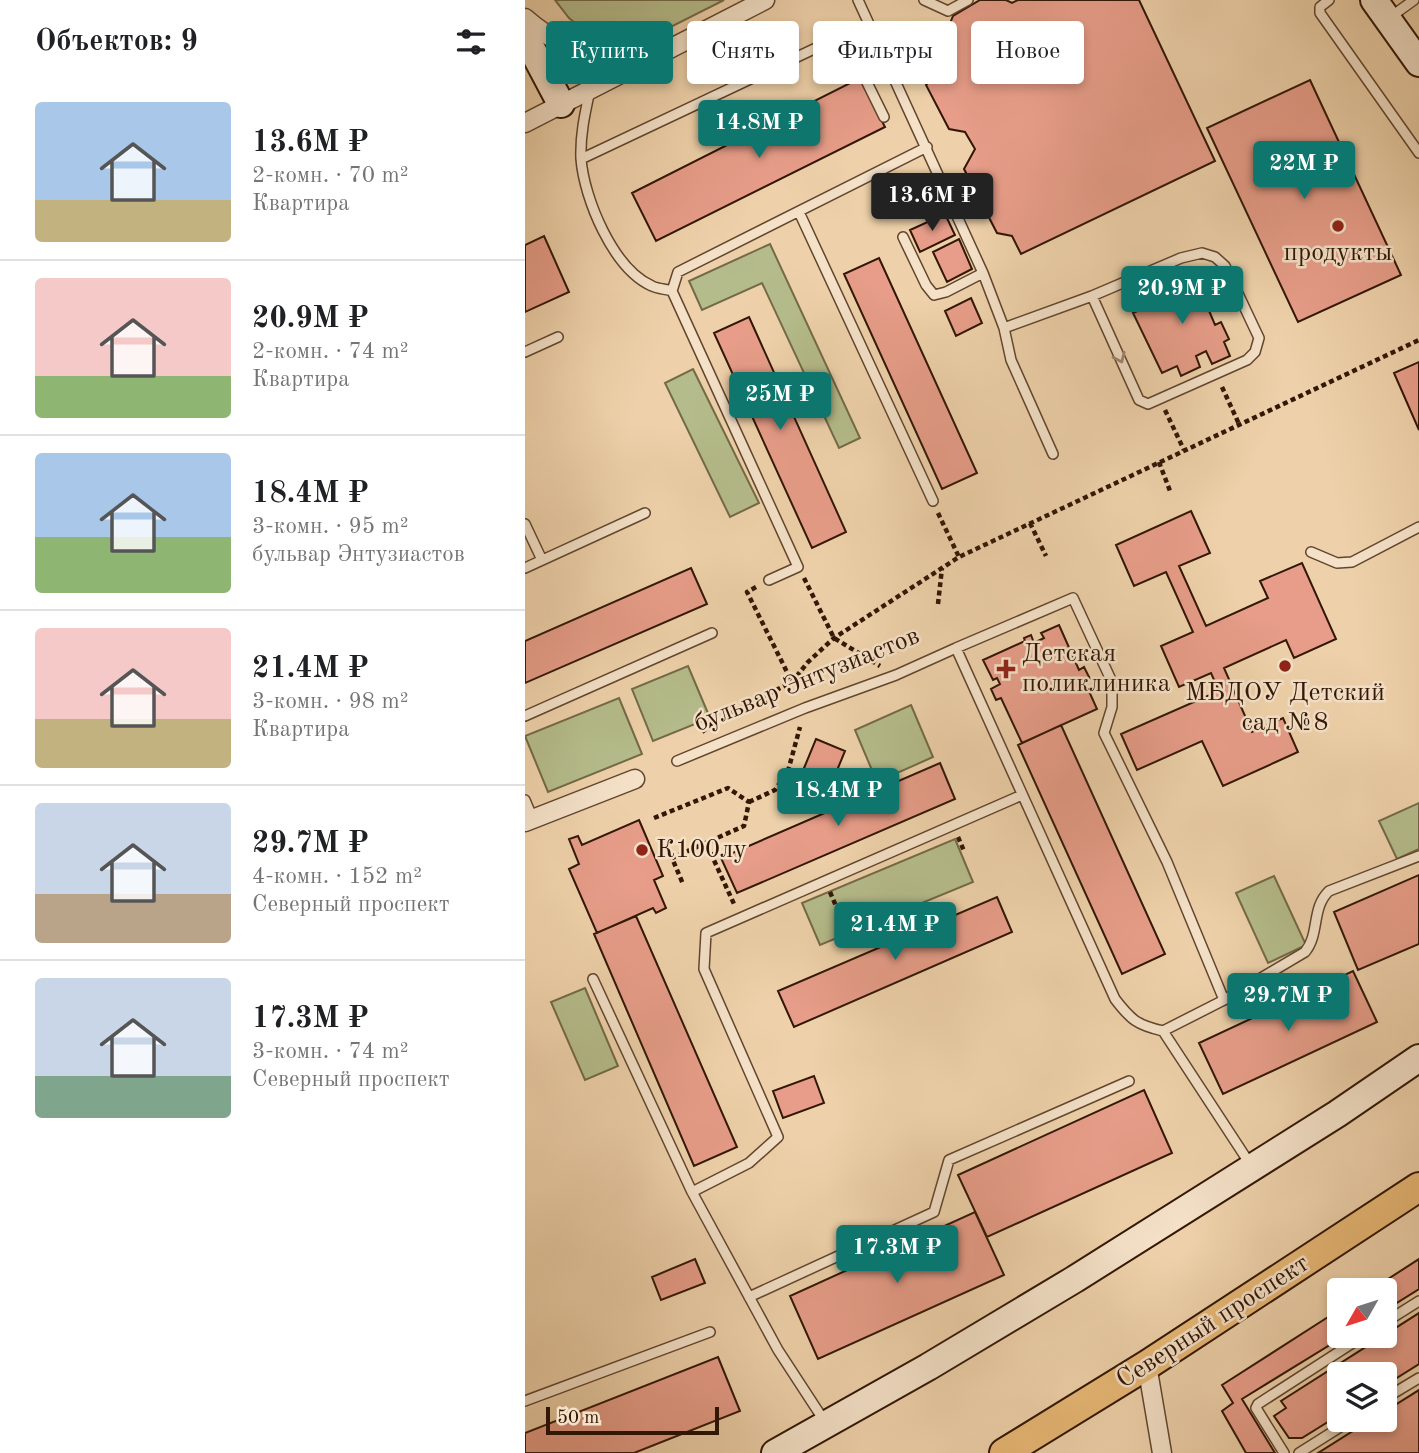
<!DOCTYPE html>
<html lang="ru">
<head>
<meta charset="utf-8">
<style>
  body { margin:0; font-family:"Old Standard TT",serif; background:#f2f2f2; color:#202124; height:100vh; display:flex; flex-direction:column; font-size:26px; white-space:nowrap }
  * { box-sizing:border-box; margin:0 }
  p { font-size:23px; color:#757577 }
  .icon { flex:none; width:38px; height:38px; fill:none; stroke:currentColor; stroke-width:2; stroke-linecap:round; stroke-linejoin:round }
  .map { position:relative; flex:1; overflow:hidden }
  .drawer { display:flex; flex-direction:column; background:#fff; width:525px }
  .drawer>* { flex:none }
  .hud { position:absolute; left:21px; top:21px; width:665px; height:63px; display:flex; gap:14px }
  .needle { width:46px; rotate:231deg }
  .controls { position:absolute; left:802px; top:1278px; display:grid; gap:14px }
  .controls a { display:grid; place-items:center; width:70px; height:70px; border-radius:7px; background:#fff; box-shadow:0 4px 10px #0003; font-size:35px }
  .scale { position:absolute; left:21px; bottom:18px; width:173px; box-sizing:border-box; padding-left:7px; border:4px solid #321705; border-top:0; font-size:19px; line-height:24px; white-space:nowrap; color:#321705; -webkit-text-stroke:5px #f4e1c8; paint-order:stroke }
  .price { position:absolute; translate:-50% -60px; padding:0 16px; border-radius:7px; background:#0f766e; color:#fff; font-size:23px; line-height:46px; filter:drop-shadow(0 2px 4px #0008) }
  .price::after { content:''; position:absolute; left:50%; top:42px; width:21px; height:16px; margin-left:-10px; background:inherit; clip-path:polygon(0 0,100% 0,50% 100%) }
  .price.selected { background:#222; color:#fff }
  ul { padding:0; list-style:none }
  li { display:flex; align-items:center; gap:21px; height:175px; padding:0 35px }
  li+li { border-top:2px solid #e0e0e0 }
  li span { display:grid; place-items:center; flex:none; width:196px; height:140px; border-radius:7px; color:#555 }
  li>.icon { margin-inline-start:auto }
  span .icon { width:84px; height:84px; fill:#fffc; stroke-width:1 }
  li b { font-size:30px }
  h2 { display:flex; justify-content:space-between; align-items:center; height:84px; padding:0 35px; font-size:30px }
  .chip { padding:0 24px; border-radius:7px; background:#fff; box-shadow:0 4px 10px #0003; font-size:24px; line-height:63px }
  .chip.selected { background:#0f766e; color:#fff }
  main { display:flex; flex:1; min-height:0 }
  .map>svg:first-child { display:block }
  .green { fill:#b5bc8b; stroke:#746a48; stroke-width:2 }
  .building { fill:#e79d89; stroke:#321705; stroke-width:2 }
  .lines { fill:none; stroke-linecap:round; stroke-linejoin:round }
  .lane-casing { stroke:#61462e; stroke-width:12 }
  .street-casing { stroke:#61462e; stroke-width:21 }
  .secondary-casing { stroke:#321705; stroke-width:30 }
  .primary-casing { stroke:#321705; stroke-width:32 }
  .path { stroke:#321705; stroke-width:4.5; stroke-dasharray:5 3.5; stroke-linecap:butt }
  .lane { stroke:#f4e1c8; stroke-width:9 }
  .street { stroke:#f4e1c8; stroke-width:18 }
  .secondary { stroke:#f4e1c8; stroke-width:26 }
  .primary { stroke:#e7b875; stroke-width:28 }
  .oneway { stroke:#9d8670 }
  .poi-dot { fill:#8f2418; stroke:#f4e1c8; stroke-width:2.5 }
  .labels { text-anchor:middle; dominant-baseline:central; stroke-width:5; stroke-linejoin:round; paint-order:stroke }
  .poi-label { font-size:26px; fill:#321705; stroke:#f4e1c8 }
  .street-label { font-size:26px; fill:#321705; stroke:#f4e1c8 }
</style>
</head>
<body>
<main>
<section class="drawer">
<h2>Объектов: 9<svg class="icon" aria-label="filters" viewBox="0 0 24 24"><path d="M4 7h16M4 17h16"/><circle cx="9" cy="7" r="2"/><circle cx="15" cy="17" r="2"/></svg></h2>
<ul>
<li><span style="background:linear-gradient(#a9c7e8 70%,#c2b280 0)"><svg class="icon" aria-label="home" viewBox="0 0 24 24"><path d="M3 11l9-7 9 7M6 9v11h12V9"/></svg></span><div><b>13.6M ₽</b><p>2-комн. · 70 m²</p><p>Квартира</p></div></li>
<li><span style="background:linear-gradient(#f6c9c9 70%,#8fb573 0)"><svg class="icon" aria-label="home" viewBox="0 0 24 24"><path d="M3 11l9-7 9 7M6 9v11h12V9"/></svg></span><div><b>20.9M ₽</b><p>2-комн. · 74 m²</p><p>Квартира</p></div></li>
<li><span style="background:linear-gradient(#a9c7e8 60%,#8fb573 0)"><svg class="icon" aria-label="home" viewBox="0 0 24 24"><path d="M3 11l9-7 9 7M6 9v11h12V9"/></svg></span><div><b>18.4M ₽</b><p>3-комн. · 95 m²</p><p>бульвар Энтузиастов</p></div></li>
<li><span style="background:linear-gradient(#f6c9c9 65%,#c2b280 0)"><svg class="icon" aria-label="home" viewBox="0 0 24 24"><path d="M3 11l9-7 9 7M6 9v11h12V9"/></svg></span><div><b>21.4M ₽</b><p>3-комн. · 98 m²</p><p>Квартира</p></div></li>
<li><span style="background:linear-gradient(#c9d6e8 65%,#b9a48a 0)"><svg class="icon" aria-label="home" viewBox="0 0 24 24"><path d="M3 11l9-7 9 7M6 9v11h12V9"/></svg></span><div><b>29.7M ₽</b><p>4-комн. · 152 m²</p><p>Северный проспект</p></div></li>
<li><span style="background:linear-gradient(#c9d6e8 70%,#7fa58c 0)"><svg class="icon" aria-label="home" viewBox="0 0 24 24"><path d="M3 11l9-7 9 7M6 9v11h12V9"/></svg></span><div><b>17.3M ₽</b><p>3-комн. · 74 m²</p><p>Северный проспект</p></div></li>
</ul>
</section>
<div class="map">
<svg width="894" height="1453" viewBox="0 0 894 1453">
  <rect width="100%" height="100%" fill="#eed1aa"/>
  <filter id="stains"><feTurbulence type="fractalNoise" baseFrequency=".00286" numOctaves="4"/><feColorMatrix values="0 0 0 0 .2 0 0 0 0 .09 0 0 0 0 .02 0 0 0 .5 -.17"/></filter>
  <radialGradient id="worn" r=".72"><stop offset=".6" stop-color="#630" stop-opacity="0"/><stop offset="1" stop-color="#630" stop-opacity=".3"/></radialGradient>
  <path class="green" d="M30,0H199L106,47L86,45L64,34L44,18Z
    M245,244L335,438L314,448L237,283L177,310L164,281Z
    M168,369L234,503L205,517L140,383Z
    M163,666L185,718L128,741L107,689Z
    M94,698L117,754L23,792L0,736Z
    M386,705L408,757L352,782L330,730Z
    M894,803V849L872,859L854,821Z
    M430,839L448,882L295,945L277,903Z
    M749,876L781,945L743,963L711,893Z
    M60,988L93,1066L60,1080L26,1002Z"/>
  <path class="building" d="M481,0L487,3L493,0H614L690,161L496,254L487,236L472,233L439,169L450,149L440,132L424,129L401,85L430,51L422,31L428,16L455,0Z
    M335,78L360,127L131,241L107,193Z
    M785,80L876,275L773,322L682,128Z
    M400,179L410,201L377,215L367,194Z
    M420,214L430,235L395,252L385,230Z
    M19,236L44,292L0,312V245Z
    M434,239L447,269L422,282L408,252Z
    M354,258L452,473L417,489L319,274Z
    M665,271L673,286L678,284L687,303L682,306L690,325L696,322L704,339L699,342L705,356L687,364L681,351L671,356L675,367L656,376L652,366L637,373L608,313L625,305L619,292L636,283L644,300L654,295L647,280Z
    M446,298L457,323L431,336L420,311Z
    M224,317L321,532L287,548L189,333Z
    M894,362V430L869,373Z
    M666,511L685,553L654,566L681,626L743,598L735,581L777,563L811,639L769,658L761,640L699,668L727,732L758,718L773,752L698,786L677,741L612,770L596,734L694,691L686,673L654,687L636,646L668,632L641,572L609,586L591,545Z
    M166,568L182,604L0,683V641Z
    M534,625L554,670L559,667L565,679L557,682L560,690L563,689L572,709L497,743L476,698L471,700L466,689L475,684L472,678L468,680L458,660L500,641L499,638L506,635L509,643L519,638L516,633Z
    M536,725L640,954L597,974L493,745Z
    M291,739L320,751L306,785L277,773Z
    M415,763L430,799L212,893L196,858Z
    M114,820L138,876L129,880L141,908L131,913L128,908L72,933L44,869L54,864L44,839L53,836L57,845Z
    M894,875V944L833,970L809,912Z
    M472,897L487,932L269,1027L253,991Z
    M111,916L212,1147L169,1166L69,934Z
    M828,971L852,1022L698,1094L674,1043Z
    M289,1076L299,1103L258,1118L248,1091Z
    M619,1090L647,1153L462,1237L433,1175Z
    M450,1212L479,1275L293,1359L265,1296Z
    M170,1259L180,1283L136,1300L127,1277Z
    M894,1259V1289L859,1311V1290H846Z
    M814,1310V1335H821L717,1399L750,1453H721L697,1411L708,1403L697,1385Z
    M894,1313V1364L859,1386V1374H814V1415L777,1438H764L749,1416L761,1408L756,1401Z
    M193,1357L215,1411L109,1453H0V1433Z
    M894,1390V1453H793L847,1419H859V1412Z"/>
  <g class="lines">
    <g class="lane-casing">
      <path id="lane" d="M333,0L458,273L479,328L567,296L656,258L677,253L690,257L700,266L734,338L730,352L722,360L623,404L614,400L567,296
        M399,0L423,11L443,0
        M804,0L795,7V13L894,153
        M864,18L889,0
        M65,90C60,113 55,135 56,159C59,198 88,269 127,286C133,289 141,289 147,291
        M56,159L308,40L326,50L359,117
        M274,212L408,501
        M378,237L401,285L409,295L421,292L458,273
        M479,328L486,360L528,454
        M0,352L33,337
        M0,524L17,560
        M786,552L812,563L827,562L894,527
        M0,568L120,513
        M244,580L273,567L147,291L153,272L402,147
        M0,716L187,633
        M152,761L280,708L371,675L431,648
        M0,800L8,819
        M68,979L167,1192L253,1350L300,1422
        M699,1000L780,952C795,934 786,908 804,891L894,856
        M638,1031L699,1000L642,862L579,733L587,707V682L548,598L431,648L590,999C606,1020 612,1025 638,1031L727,1167
        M167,1192L224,1163L253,1137L179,969L181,933L497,795
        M224,1297L409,1212L424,1160L604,1081
        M859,1323L894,1301
        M859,1399L894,1378
        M0,1401L185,1332
        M759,1453L731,1408L733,1404L840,1335
        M774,1453L828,1419"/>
    </g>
    <g class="street-casing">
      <path id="street" d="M0,18C28,43 62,57 97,71
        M0,123L240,0
        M0,822L110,779
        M622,1365L637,1453"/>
    </g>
    <g class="secondary-casing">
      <path id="secondary" d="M849,0L894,63
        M0,36L36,104
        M250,1453L403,1367L550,1279L812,1114L894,1058"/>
    </g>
    <g class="primary-casing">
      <path id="primary" d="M479,1453L622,1365L894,1187"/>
    </g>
    <path class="path" d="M697,387L714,424
      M640,410L659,450
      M634,462L645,491
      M413,513L434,557
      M505,523L521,556
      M279,578L309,638L355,666
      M231,587L222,592L267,682
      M413,604L417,568
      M177,732L189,722L267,682L283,662L309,638L434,557L894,340
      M224,802L250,790L263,771L275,727
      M129,818L203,788L224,802L219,826L147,858L158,884
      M433,837L439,851
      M182,845L209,904
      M305,892L311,906"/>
    <use href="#lane" class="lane"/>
    <use href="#street" class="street"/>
    <use href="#secondary" class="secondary"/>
    <use href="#primary" class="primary"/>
  </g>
  <defs><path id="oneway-chevron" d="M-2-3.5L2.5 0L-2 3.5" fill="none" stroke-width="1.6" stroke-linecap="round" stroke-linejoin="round" transform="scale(1.75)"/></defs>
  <use class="oneway" href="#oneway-chevron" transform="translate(595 358) rotate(66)"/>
  <g class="poi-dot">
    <circle cx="813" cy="226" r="7"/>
    <circle cx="760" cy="666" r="7"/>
    <path d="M477.5 658.5h7v7h7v7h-7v7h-7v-7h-7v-7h7z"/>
    <circle cx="117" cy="850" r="7"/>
  </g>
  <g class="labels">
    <g class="poi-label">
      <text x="813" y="253">продукты</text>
      <text x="497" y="654" text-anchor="start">Детская<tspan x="497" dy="30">поликлиника</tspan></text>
      <text x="760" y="693">МБДОУ Детский<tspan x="760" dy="30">сад №8</tspan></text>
      <text x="131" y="850" text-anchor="start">К100лу</text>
    </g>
    <g class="street-label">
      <text transform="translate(282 680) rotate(-22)">бульвар Энтузиастов</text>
      <text transform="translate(688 1322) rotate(-33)">Северный проспект</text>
    </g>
  </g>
  <rect width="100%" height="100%" filter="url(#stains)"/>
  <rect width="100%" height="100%" fill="url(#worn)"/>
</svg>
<div class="controls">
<a><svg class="needle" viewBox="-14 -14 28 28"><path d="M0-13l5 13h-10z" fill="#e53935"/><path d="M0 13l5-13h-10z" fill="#757577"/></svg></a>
<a><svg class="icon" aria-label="layers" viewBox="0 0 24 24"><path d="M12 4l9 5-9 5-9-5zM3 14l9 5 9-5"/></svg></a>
</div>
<div class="scale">50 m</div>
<b class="price" style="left:234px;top:160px">14.8M ₽</b>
<b class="price" style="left:779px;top:201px">22M ₽</b>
<b class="price selected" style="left:407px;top:233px">13.6M ₽</b>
<b class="price" style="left:657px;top:326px">20.9M ₽</b>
<b class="price" style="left:255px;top:432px">25M ₽</b>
<b class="price" style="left:313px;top:828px">18.4M ₽</b>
<b class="price" style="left:370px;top:962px">21.4M ₽</b>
<b class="price" style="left:763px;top:1033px">29.7M ₽</b>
<b class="price" style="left:372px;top:1285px">17.3M ₽</b>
<div class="hud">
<a class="chip selected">Купить</a>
<a class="chip">Снять</a>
<a class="chip">Фильтры</a>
<a class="chip">Новое</a>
</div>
</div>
</main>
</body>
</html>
